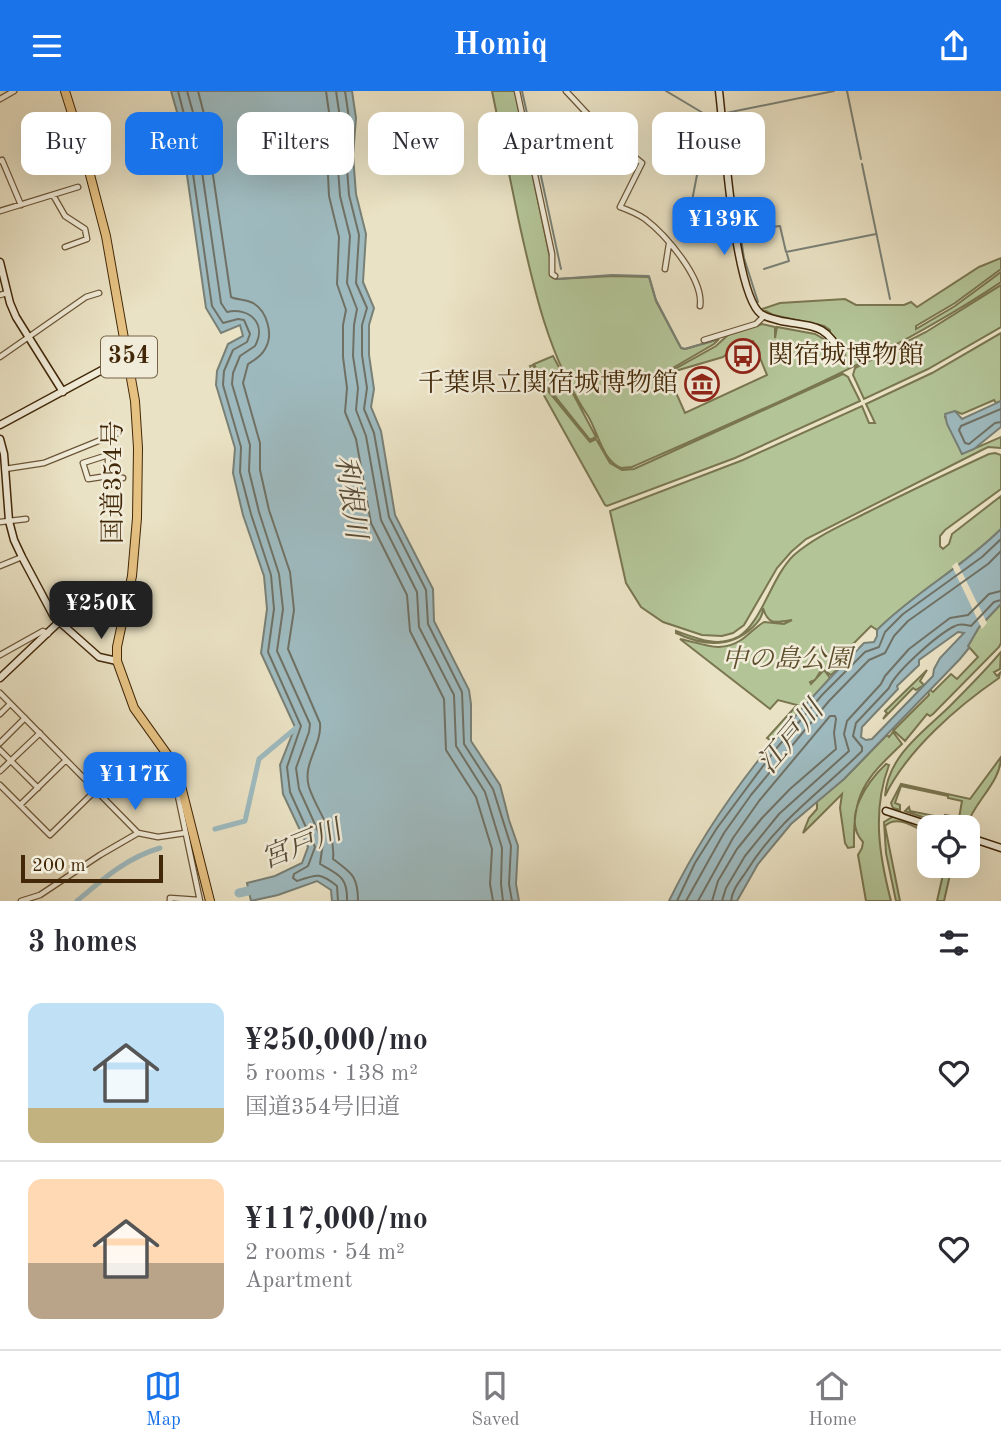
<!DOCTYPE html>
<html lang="en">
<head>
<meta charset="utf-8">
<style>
  body { margin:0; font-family:"Old Standard TT","Noto Serif JP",serif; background:#f7f7f7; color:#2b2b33; height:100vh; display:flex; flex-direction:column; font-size:26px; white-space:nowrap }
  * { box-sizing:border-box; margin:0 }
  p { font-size:23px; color:#7c7c81 }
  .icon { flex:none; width:38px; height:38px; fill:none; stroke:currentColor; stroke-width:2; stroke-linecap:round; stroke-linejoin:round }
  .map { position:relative; height:810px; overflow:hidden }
  .sheet { display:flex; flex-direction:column; background:#fff; flex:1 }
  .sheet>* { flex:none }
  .top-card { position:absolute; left:21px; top:21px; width:959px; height:63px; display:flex; gap:14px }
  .tools { position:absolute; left:917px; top:724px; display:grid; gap:14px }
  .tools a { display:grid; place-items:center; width:63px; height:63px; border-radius:14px; background:#fff; box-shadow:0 7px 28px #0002; font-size:35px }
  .scale { position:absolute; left:21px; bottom:18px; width:142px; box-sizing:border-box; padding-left:7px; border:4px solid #422808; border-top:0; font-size:19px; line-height:24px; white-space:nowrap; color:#422808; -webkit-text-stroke:5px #f1ecd9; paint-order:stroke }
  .price { position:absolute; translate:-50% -60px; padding:0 16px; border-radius:14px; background:#1a73e8; color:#fff; font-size:23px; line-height:46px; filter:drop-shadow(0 2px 4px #0008) }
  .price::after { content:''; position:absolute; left:50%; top:42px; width:21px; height:16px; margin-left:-10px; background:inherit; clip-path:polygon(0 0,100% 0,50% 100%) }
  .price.active { background:#222; color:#fff }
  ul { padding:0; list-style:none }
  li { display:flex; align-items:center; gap:21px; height:175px; padding:0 28px }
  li+li { border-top:2px solid #e1e1e2 }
  li span { display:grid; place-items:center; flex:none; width:196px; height:140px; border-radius:14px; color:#555 }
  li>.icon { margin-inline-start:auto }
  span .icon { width:84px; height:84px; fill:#fffc; stroke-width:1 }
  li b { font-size:30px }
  h2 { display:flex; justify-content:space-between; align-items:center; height:84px; padding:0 28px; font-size:30px }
  .chip { padding:0 24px; border-radius:14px; background:#fff; box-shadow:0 7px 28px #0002; font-size:24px; line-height:63px }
  .chip.active { background:#1a73e8; color:#fff }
  header { display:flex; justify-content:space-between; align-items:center; height:91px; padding:0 28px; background:#1a73e8; color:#fff; font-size:32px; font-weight:800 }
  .menu { display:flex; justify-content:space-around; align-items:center; height:98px; border-top:2px solid #e1e1e2; background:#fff; font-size:19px; color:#7c7c81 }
  .menu a { display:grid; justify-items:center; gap:4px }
  .menu .active { color:#1a73e8 }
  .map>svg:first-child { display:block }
  .green { fill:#b3c497; stroke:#7a7650; stroke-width:2; fill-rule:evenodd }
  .water { fill:#9ebabf; stroke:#798076; stroke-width:2; fill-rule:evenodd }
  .pier { fill:#eae2c4 }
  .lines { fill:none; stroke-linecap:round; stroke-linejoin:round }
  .shore { stroke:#707164; stroke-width:2 }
  .stream { stroke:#798076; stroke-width:2 }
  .canal { stroke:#9ebabf; stroke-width:5 }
  .river { stroke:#9ebabf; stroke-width:9 }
  .street-casing { stroke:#6c5637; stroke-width:7 }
  .secondary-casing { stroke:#422808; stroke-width:9 }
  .highway-casing { stroke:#422808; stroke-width:10 }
  .street { stroke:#f1ecd9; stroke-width:4.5 }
  .secondary { stroke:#f1ecd9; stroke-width:6 }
  .highway { stroke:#e5c182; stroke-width:8 }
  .labels { text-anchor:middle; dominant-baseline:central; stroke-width:5; stroke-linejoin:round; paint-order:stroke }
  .shield { fill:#f1ecd9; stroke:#766347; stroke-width:2 }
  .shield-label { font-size:24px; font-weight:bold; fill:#422808 }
  .poi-label { font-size:26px; fill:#422808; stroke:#f1ecd9; text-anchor:start }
  .street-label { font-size:26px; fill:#422808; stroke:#f1ecd9 }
  .park-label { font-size:26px; font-style:italic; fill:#5e4f2c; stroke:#f1ecd9 }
  .water-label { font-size:28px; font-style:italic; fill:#594c36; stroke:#f1ecd9 }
</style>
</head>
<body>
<header><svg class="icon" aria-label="menu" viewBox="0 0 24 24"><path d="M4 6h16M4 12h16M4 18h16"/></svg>Homiq<svg class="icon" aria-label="share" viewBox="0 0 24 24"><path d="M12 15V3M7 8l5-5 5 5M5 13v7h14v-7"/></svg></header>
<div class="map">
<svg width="1001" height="810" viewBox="0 0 1001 810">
  <rect width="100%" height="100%" fill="#eae2c4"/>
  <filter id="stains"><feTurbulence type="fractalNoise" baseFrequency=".00286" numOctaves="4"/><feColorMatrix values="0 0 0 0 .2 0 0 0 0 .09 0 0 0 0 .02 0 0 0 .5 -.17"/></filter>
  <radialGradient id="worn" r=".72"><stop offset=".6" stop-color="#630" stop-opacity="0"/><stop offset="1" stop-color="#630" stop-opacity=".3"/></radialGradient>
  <path class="green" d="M492,0H515L554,186L557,188L613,185L649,186L656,210L681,257L685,258L719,248L714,253L671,278V280L716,255L728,244L762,233L775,236V247L777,236L815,243L829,251L830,239L824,235L773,224L762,218L780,212L845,208L856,214H904L911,211L917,216L979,176L1001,167V178L955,212L916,235V238L955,215L1001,181V191C886,268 758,320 632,376L621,377C602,369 598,341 588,325C549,267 534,199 519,131C510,87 501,44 492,0ZM753,250L767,284L685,322L670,288L663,291L661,288L672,281L723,266L740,252Z
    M1001,194V236L928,278L864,308L853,284L855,277L926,241Z
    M1001,242V310L996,312L994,309L962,323L955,320L945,326L962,363L1001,346V357L988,356L980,360L806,448L791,461L777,477L744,534L733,542L722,545L702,544L663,531L641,516L626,492L610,420L743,369L862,315L869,332H875L866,313L932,282Z
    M553,265L596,346L590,349L541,288L534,273Z
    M533,274L539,289L590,351L596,348L610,372L622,379L634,378L843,283L848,286L860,310L735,367L607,415L605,414L536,290L530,275Z
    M995,362L1001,364V398L945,439L940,445V455L943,458L949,453L952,443L1001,405V438C963,476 915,501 877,539L871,535L835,571L840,576L831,584L822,578L815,589L810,591L811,593L824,579L830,587L773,651L767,647L797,614L778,609L770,618L680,548C702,552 720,563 741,549C749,544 755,536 764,531L784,533L792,529C775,532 768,534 763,517C763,525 759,530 753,536C730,558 703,555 676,542V540C696,547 717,557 738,546C762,532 771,486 794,464C816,445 843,434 868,421C908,401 948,382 989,363Z
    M1001,513V552L999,556L933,623L930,625L927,623L905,650L892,638H895L929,604L928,601L930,599L933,601L951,583L957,588L978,566L968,555L979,536Z
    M1001,561L1000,578L994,581L997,585L1000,582L999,587C958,615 907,659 885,705C888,665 922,642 949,616C967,598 985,580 1001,561Z
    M927,579L920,590L924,594L916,599L913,597L883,628L887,622L885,620Z
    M893,641L902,653C864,689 853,702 854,756L848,757L845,752L840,717L842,703L803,742L809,727L817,718V710L844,688L887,644L889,646Z
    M1001,666C1001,691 974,711 967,734L964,736L959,727L962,710L948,707V705L901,695L895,712L900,714V719L893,717L891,712L901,693L970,708Z
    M886,673L889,674C872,719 879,764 891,810H866L858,764L862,757L863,751C841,727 868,690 886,673Z
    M909,716L910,720L944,727L945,724L951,725V728L958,731L961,737H954L905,720Z
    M894,725L929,737V743C916,737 898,723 885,735L900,810H896L886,762L884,731Z
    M945,775H952L944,810H937Z"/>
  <path class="water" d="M171,0H352L356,27L353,64L356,103L366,143L363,191L374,217L369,234V264L374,298L371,316L381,340L395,424L433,498L434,530L469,599L471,613V650L500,694L505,713L509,729L518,755L516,793L519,810H332L331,799L317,790L278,804L251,810L247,792L275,785L302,772L308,756L283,703L280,674L295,636L261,562L267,518L264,485L243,424L233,382L235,357L216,294L217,280L228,253L243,245L240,234L221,242L206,217L179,28Z
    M1001,310V336L974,358L962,363L947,333L945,323L955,320L962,328Z
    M1001,438V513L979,536L968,555L969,557L960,568L844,688L791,733L758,773L737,810H669C718,709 786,631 864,552L874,551L877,545V539C915,501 963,476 1001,438ZM958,541L964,542L940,567L934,578L933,585L872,648L866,649L861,646L862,636L898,598L897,595L919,574V569Z"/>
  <path class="pier" d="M957,471L987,532L982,538L952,475Z"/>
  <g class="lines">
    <path class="shore" d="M178,0L185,27L212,215L223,232L238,228L244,229L250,243L247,251L233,259L224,280L223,294L241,356L240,381L251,423L271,484L274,518L268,561L301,635L287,676L290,701L315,756L308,775L294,783L293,787L297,790C317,783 320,781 337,795L338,810
      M187,0L194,25L221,212L227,221C250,216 267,233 255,255L240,265L233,282L232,293L250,354L249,380L259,421L279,483L283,518L277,560L310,633L309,641L296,677L299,698L323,751L320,773C338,783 348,786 347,810
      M198,0L204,23L231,206C237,209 245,208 253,212C267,220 274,244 265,258C261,266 254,269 248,273L243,292L260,352V379L269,419L290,481L294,519L288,558L320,632C322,655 302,672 309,696C317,721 336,740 333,768C351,782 358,784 358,810
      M326,0L330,28L327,64L329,105L339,146L337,193L346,219L343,234V266L347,297L345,321L356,348L371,432L407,504L410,540L444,608L446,659L476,706L492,758L490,793L493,810
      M336,0L340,27L337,64L340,105L350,145L347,192L357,218L354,234L353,265L358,297L356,319L366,345L381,429L417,501L419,536L454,604L456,655L485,701L502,757L501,793L503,810
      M345,0L349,27L346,64L349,104L359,144L356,192L367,217L362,234V264L367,297L364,318L374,342L389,426L426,499L428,533L462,601L464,653L493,698L511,755L509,793L512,810
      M1001,318L961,335L959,339L965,352L969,353L995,332L1001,331
      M677,810L695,772L717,737L775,659L822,604L865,561L879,556L885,541L903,523L982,466L1001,448
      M686,810L724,742L751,704L829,610L869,569L885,562L894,545L908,530L988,473L1001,460
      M698,810L733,747L759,710L830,625H835L836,628L834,642L836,658L790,698L762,727L737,758L718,790L712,810
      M722,810L726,797L745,765L779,723L849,660L844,643L847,630L881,593L885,585L909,558L950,527L968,524L989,503L1001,500
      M731,810C732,799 740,790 746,781C777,730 821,701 862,660V656L853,645L856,632L889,597C895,581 938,543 955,535C960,532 966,534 971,535L994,511L1001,509"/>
    <path class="stream" d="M522,0L532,45
      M666,0L708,25L716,24
      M847,0L861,68
      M726,22L834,0
      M533,48L561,178
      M862,73L890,208
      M740,140L780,135L786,161L876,143
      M686,141L707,32
      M741,148L744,167L758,211
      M764,178L789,170L787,163
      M557,188L612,184L649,185L656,209L681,257L685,258L713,250"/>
    <path class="canal" d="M215,738L245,730L259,668L296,637
      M77,810C103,788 126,767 160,757"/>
    <path class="river" d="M239,802L257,798"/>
    <g class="street-casing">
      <path id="street" d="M517,0L552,163V183L555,185
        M566,0L607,44L642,72L620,116C628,119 638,123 645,128C666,144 704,188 700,215
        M0,8L14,0
        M0,70L2,69L21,114
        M53,104L65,125L85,138L87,148L65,156
        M0,120L78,96
        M665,178L669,153
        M0,204L7,202
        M704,249L756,233L764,225
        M110,250L115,272
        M0,266L86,206L99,202
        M5,378L44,372L118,342
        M108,385V364L83,372L88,388L108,385L123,387
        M0,431L26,428
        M0,475L22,466
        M0,564L43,540L48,543
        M0,602L138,742L100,764L40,804L21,810
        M0,623L10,613
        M0,652L25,627
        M0,659L38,697
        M0,680L40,642
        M178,691V705L200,810
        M0,694L50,744L96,699
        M20,714L66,669
        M138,742L158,746L185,742
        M170,810V807L199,809"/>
    </g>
    <g class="secondary-casing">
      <path id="secondary" d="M719,0C724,40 734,203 761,223C767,227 774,228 781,230C813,236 826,232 841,264
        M0,171L10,212L16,226L63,301
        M0,334L115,272
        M0,348L4,363L9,430L14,449L22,466L54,526L99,566L117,570
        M0,587L59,531
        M886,720L938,737
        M968,746L1001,757"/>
    </g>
    <g class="highway-casing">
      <path id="highway" d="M65,0L83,57L106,145L135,310L138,357L137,427L132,485L117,556V570L134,617L169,666L179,687L210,810"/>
    </g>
    <use href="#street" class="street"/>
    <use href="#secondary" class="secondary"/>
    <use href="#highway" class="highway"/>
  </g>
  <defs>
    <g id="bus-ring" transform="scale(1.75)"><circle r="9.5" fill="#f1ecd9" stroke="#8f2418" stroke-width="1.5"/><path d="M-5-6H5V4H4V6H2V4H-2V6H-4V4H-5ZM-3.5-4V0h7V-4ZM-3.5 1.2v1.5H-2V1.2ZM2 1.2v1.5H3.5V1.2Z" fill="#8f2418"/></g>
    <g id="museum-ring" transform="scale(1.75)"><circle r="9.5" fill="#f1ecd9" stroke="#8f2418" stroke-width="1.5"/><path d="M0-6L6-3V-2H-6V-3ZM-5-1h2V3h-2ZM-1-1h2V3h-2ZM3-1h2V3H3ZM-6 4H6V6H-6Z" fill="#8f2418"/></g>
  </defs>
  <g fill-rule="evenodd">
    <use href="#bus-ring" x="743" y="265"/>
    <use href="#museum-ring" x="702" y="293"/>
  </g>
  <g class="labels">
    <rect class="shield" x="101" y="245.5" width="56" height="41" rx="5"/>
    <g class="shield-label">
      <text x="129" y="266">354</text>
    </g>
    <g class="poi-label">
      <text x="768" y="265">関宿城博物館</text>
      <text x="678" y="293" text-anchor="end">千葉県立関宿城博物館</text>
    </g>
    <g class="street-label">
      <text transform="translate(114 391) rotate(-90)">国道354号</text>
    </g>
    <g class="park-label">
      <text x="787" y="569">中の島公園</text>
    </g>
    <g class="water-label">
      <text transform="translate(349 406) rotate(82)">利根川</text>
      <text transform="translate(792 647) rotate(-50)">江戸川</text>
      <text transform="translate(302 755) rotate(-22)">宮戸川</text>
    </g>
  </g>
  <rect width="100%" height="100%" filter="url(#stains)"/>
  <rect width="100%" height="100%" fill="url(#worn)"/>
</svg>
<div class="tools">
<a><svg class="icon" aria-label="locate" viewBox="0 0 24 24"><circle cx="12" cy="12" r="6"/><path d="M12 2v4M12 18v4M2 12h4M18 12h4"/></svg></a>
</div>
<div class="scale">200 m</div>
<b class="price" style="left:724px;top:166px">¥139K</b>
<b class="price active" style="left:101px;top:550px">¥250K</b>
<b class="price" style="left:135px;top:721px">¥117K</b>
<div class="top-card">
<a class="chip">Buy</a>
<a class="chip active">Rent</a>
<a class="chip">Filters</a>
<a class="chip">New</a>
<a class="chip">Apartment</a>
<a class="chip">House</a>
</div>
</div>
<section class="sheet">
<h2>3 homes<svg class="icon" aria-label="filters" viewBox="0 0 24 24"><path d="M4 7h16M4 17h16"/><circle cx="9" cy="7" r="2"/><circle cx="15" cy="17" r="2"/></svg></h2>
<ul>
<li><span style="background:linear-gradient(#bfe0f5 75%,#c2b280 0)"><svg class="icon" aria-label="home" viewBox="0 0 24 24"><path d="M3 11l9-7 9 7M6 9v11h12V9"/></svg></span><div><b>¥250,000/mo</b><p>5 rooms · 138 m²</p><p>国道354号旧道</p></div><svg class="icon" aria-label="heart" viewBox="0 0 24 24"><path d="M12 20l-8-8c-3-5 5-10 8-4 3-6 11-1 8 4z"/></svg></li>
<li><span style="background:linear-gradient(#ffd9b3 60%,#b9a48a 0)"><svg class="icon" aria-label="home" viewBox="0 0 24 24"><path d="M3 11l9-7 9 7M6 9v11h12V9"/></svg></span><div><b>¥117,000/mo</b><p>2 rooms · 54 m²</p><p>Apartment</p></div><svg class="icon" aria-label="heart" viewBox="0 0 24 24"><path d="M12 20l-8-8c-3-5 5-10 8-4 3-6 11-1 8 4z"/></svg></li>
</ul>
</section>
<nav class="menu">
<a class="active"><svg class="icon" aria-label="map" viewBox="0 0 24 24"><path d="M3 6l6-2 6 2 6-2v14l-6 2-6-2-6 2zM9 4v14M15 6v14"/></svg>Map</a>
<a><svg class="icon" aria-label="saved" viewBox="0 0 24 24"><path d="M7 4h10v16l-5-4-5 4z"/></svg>Saved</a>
<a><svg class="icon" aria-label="home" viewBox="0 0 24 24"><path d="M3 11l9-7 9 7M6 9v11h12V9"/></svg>Home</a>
</nav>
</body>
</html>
